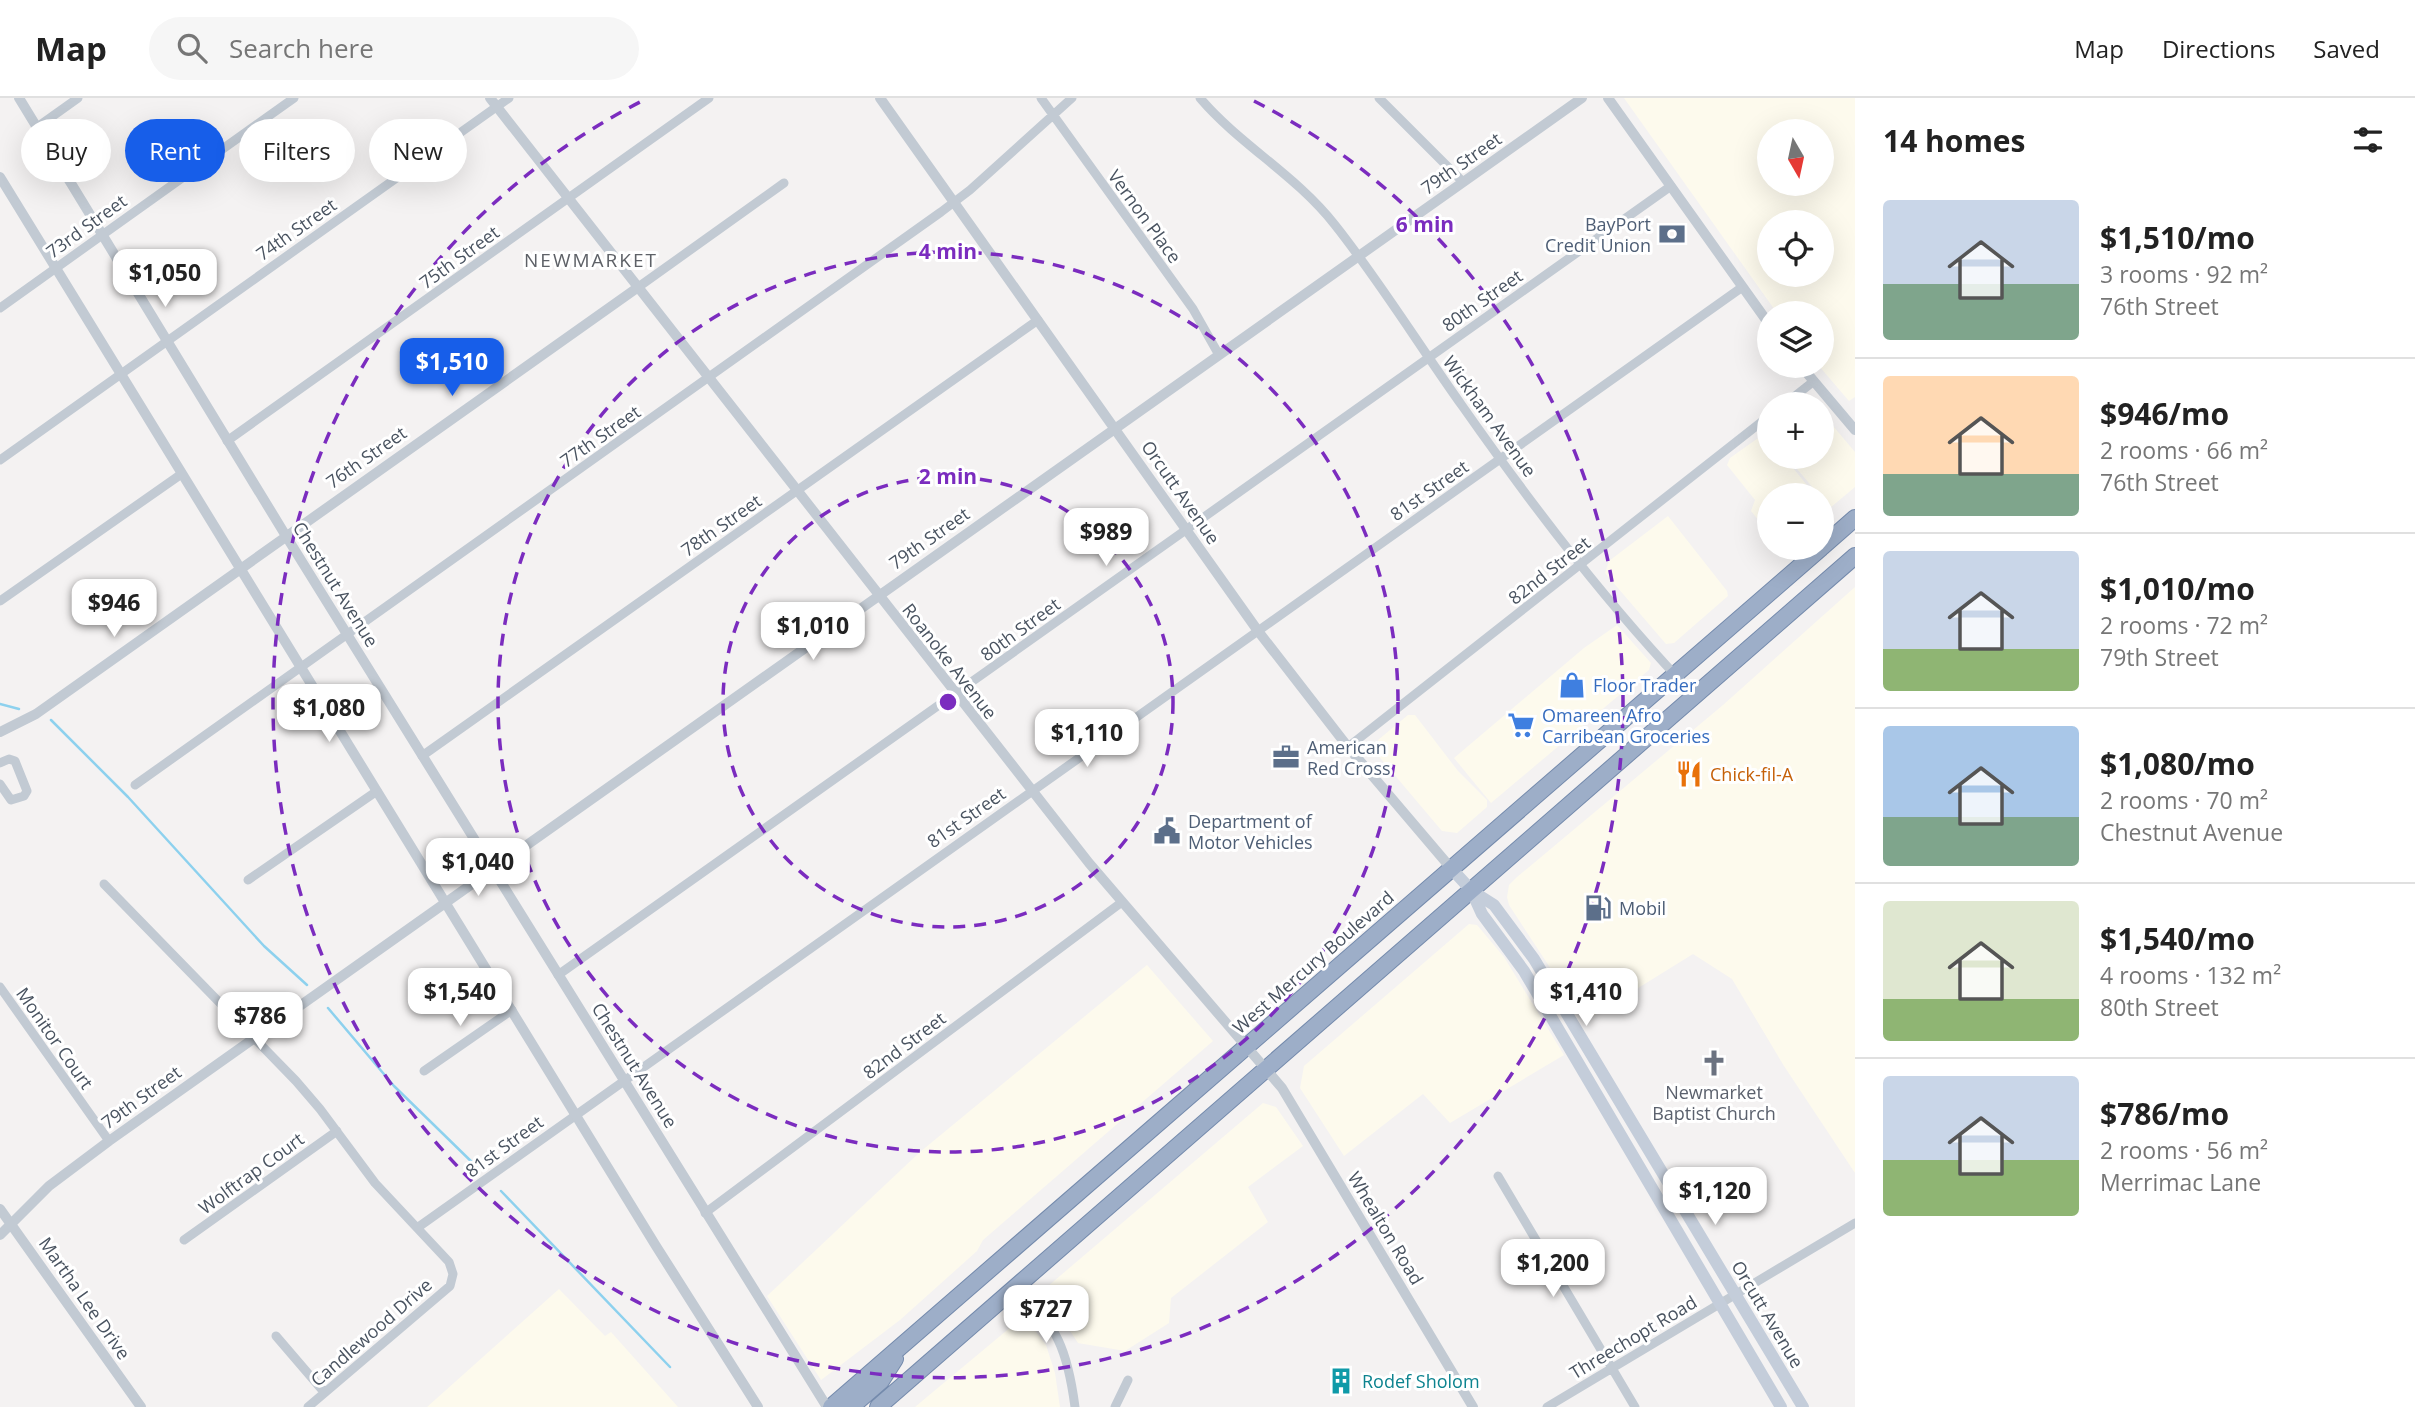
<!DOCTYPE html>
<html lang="en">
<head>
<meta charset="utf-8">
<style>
  body { margin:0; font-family:"Open Sans",sans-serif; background:#f6f6f6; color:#222; height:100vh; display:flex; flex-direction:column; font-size:26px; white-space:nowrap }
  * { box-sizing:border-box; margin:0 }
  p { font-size:23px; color:#767676 }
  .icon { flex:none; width:38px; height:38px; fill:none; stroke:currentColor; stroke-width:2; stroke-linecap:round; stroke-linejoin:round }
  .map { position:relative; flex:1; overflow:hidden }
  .drawer { display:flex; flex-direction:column; background:#fff; width:560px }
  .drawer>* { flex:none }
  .guide { position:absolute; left:21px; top:21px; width:665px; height:63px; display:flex; gap:14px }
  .needle { width:46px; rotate:171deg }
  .buttons { position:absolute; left:1757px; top:21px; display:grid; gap:14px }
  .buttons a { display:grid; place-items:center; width:77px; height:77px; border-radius:50%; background:#fff; box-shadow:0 7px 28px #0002; font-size:35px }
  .price { position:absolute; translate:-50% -60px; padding:0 16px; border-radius:14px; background:#fff; color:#222; font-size:23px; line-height:46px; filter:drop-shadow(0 2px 4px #0008) }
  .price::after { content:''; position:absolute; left:50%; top:42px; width:21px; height:16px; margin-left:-10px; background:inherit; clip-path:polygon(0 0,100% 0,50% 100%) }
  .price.selected { background:#175ee9; color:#fff }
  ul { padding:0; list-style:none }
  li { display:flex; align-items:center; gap:21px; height:175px; padding:0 28px }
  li+li { border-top:2px solid #e0e0e0 }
  li span { display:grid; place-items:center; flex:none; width:196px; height:140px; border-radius:7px; color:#555 }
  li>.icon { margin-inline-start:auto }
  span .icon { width:84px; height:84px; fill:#fffc; stroke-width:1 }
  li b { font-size:30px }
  h2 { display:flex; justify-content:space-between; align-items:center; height:84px; padding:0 28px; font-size:30px }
  .chip { padding:0 24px; border-radius:32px; background:#fff; box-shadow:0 7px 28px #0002; font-size:24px; line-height:63px }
  .chip.selected { background:#175ee9; color:#fff }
  header { display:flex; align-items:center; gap:42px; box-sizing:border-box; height:98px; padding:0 35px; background:#fff; border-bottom:2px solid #e0e0e0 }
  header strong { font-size:33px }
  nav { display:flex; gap:38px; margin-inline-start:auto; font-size:24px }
  .search { width:490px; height:63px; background:#f6f6f6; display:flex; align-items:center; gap:18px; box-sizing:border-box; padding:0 24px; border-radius:38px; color:#767676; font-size:26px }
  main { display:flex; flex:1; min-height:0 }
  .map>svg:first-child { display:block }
  .commercial { fill:#fdfaed; fill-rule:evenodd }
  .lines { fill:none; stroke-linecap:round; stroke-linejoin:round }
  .stream { stroke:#8dd1ee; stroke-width:2.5 }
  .trunk-casing { stroke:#748aac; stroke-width:18 }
  .minor { stroke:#c2cad3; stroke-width:9 }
  .tertiary { stroke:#c2cad3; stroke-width:10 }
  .secondary { stroke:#c4cdda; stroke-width:12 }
  .trunk { stroke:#9daec8; stroke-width:16 }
  .ring { fill:none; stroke:#7b2cbf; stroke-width:3.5; stroke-dasharray:12 9 }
  .labels { text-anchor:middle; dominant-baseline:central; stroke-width:6; stroke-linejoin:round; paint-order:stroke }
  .street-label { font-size:18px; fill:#495360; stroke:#fff }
  .service-label { font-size:18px; fill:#4e5e75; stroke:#fff; text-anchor:start }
  .shop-label { font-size:18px; fill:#366cbe; stroke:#fff; text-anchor:start }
  .food-label { font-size:18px; fill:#c56008; stroke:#fff; text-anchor:start }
  .worship-label { font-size:18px; fill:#5b616d; stroke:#fff }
  .culture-label { font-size:18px; fill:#0d838f; stroke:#fff; text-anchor:start }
  .neighbourhood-label { font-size:19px; letter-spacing:2px; fill:#5e6167; stroke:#fff }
  .centre { fill:#7b2cbf; stroke:#fff; stroke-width:3.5 }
  .ring-label { font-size:21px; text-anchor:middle; font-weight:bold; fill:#7b2cbf; stroke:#fff; stroke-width:6; stroke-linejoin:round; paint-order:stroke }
</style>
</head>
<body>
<header>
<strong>Map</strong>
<div class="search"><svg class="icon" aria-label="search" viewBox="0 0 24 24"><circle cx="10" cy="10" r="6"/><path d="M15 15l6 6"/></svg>Search here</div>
<nav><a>Map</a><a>Directions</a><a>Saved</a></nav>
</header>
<main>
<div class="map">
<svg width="1855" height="1309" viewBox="0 0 1855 1309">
  <rect width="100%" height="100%" fill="#f4f2f2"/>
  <path class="commercial" d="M1624,0H1855V299L1849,303L1819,268L1822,215H1777ZM1769,33H1822V86H1769ZM1769,124H1822V177H1769Z
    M1822,315L1855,354V389L1830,410L1787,359H1822Z
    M1761,338L1769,340V359H1784L1815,397H1769V435L1751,413L1755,402L1727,367L1730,360Z
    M1668,418L1727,493L1728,498L1674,545L1666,546L1605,475L1609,463Z
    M1855,489V1075L1784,968L1732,881L1693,856L1585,923L1509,807L1507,799L1509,787L1517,779L1723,607Z
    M1617,527L1651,565L1649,572L1491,705L1454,660L1584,550Z
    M1408,617H1415L1458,673L1487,702V709L1457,735L1442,733L1376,655L1378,642Z
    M1469,826L1477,827L1504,859L1564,957L1450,1025L1423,996L1344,1058L1300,990L1304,968Z
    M1147,867L1213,943L983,1142L977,1153L900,1222L821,1282L767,1198L920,1054Z
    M1263,1005L1276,1009L1303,1048L1248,1089L1268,1124L1171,1200L1169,1225L1125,1253L1078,1245L1048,1200L1047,1189Z
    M559,1191L605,1238L611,1234L678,1309H427Z
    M1024,1218L1046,1247L1055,1275L1060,1309H915Z"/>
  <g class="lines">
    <path class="stream" d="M0,606L19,611
      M51,622L128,699L264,848L307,887
      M328,910L394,988L478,1070
      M501,1093L670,1269"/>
    <g class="trunk-casing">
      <path id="trunk" d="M1822,449L1855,420
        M831,1309L1821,450
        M851,1309L881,1283L895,1261
        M878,1309L1855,458"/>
    </g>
    <path class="minor" d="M1041,0L1193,211L1219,257
      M1200,0C1240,47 1296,77 1335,127C1381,185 1420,249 1463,309C1534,410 1610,510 1696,599
      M1379,0L1463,84
      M36,30L78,0
      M637,190L784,85
      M0,210L294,0
      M1785,306L1814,283
      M227,343L709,0
      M0,362L509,0
      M0,503L180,377
      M1348,649L1769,318
      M422,658L1038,222
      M0,665L9,661L15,663L27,693L24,698L11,702L0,686
      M135,687L941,114L970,92L1072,0
      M248,782L377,693
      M104,786L296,983L320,1011L375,1085L449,1164L453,1176L450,1188L308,1309
      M558,877L1671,88
      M0,889L109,1043
      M424,973L512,912
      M1498,1078L1635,1309
      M705,1115L1122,804
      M417,1130L1741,190
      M184,1142L337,1033
      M1019,1186C1057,1233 1067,1248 1075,1309
      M276,1238L324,1294
      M1115,1309L1128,1282
      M1547,1309L1855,1125"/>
    <path class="tertiary" d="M19,0L286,438L827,1309
      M490,0L1089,765L1282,990L1473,1309
      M880,0L1258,533L1348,649L1450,769
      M1608,0L1769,226
      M0,79L656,1148L758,1309
      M1801,268L1855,332
      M0,634L36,616L637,190
      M0,1111L141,1309
      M0,1137L49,1088L109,1043L1582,0"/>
    <path class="secondary" d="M1450,769L1472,793L1494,807L1534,861L1803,1309
      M1472,794L1482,816L1524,873L1781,1309"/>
    <use href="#trunk" class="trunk"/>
  </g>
  <g class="ring">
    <circle cx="948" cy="604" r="225"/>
    <circle cx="948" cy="604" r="450"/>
    <path d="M1254 3A675 675 0 1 1 642 3"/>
  </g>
  <defs>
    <g id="bank-bare" transform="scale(2.1)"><path d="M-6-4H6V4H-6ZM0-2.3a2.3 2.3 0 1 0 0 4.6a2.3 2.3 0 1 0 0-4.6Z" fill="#5c6f8a" stroke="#fff" stroke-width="2.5" paint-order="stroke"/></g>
    <g id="shop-bare" transform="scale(2.1)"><path d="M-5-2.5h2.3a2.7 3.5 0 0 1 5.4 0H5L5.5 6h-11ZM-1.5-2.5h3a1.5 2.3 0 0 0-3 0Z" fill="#3f7fe0" stroke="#fff" stroke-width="2.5" paint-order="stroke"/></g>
    <g id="supermarket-bare" transform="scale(2.1)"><path d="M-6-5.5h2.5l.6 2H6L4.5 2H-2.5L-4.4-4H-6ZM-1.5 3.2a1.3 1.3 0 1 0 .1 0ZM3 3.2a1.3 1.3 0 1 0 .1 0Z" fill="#3f7fe0" stroke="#fff" stroke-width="2.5" paint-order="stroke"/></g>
    <g id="office-bare" transform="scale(2.1)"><path d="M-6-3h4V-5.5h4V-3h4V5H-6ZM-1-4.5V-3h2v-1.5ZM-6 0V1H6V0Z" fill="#5c6f8a" stroke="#fff" stroke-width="2.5" paint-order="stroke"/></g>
    <g id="restaurant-bare" transform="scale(2.1)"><path d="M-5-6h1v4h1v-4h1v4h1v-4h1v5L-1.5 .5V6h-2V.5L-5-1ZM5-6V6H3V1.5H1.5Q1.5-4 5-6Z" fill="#e8710a" stroke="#fff" stroke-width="2.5" paint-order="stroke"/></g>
    <g id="civic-bare" transform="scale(2.1)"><path d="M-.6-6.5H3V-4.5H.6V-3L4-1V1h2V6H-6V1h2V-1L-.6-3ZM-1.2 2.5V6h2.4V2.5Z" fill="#5c6f8a" stroke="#fff" stroke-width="2.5" paint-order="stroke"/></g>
    <g id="fuel-bare" transform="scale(2.1)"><path d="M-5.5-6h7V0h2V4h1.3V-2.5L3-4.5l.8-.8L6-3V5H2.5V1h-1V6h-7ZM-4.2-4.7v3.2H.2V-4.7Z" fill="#5c6f8a" stroke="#fff" stroke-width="2.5" paint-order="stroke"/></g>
    <g id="church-bare" transform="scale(2.1)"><path d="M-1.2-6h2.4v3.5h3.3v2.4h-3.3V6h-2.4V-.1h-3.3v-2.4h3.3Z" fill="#6b7280" stroke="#fff" stroke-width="2.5" paint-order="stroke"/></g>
    <g id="building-bare" transform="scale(2.1)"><path d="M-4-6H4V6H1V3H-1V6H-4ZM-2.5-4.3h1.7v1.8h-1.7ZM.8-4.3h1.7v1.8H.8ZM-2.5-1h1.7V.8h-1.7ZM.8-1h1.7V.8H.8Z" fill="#0f9aa8" stroke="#fff" stroke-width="2.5" paint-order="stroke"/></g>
  </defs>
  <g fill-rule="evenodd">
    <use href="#bank-bare" x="1672" y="136"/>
    <use href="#shop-bare" x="1572" y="587"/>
    <use href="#supermarket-bare" x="1521" y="627"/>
    <use href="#office-bare" x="1286" y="659"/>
    <use href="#restaurant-bare" x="1689" y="676"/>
    <use href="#civic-bare" x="1167" y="733"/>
    <use href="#fuel-bare" x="1598" y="810"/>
    <use href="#church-bare" x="1714" y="965"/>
    <use href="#building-bare" x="1341" y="1283"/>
  </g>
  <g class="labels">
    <g class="street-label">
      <text transform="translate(1461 65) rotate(-35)">79th Street</text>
      <text transform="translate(1145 118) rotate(54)">Vernon Place</text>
      <text transform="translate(86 128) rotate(-36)">73rd Street</text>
      <text transform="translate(296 131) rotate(-35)">74th Street</text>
      <text transform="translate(459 159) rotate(-36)">75th Street</text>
      <text transform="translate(1482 202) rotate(-35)">80th Street</text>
      <text transform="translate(1490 318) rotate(54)">Wickham Avenue</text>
      <text transform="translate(600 338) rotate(-35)">77th Street</text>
      <text transform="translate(366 359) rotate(-35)">76th Street</text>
      <text transform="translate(1429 392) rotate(-35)">81st Street</text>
      <text transform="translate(1181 394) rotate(55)">Orcutt Avenue</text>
      <text transform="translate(721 427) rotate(-35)">78th Street</text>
      <text transform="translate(929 440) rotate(-35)">79th Street</text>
      <text transform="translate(1549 472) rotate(-38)">82nd Street</text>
      <text transform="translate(336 486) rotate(58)">Chestnut Avenue</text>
      <text transform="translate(1020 531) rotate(-36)">80th Street</text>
      <text transform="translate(950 563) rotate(52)">Roanoke Avenue</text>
      <text transform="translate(966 719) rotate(-35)">81st Street</text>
      <text transform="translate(1313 864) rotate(-41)">West Mercury Boulevard</text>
      <text transform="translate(55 940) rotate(55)">Monitor Court</text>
      <text transform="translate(904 947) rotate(-37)">82nd Street</text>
      <text transform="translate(635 967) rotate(58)">Chestnut Avenue</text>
      <text transform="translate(141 999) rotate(-36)">79th Street</text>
      <text transform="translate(504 1048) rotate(-36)">81st Street</text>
      <text transform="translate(251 1075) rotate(-36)">Wolftrap Court</text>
      <text transform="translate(1386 1130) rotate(59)">Whealton Road</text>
      <text transform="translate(85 1200) rotate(55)">Martha Lee Drive</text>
      <text transform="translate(1768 1216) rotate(59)">Orcutt Avenue</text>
      <text transform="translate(371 1234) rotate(-41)">Candlewood Drive</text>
      <text transform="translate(1633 1239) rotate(-31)">Threechopt Road</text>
    </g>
    <g class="service-label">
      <text x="1651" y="126" text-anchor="end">BayPort<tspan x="1651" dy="21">Credit Union</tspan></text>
      <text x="1307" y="649">American<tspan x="1307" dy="21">Red Cross</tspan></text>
      <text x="1188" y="723">Department of<tspan x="1188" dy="21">Motor Vehicles</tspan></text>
      <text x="1619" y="810">Mobil</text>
    </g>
    <g class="shop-label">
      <text x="1593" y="587">Floor Trader</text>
      <text x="1542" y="617">Omareen Afro<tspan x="1542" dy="21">Carribean Groceries</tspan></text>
    </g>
    <g class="food-label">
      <text x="1710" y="676">Chick-fil-A</text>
    </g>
    <g class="worship-label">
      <text x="1714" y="994">Newmarket<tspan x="1714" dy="21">Baptist Church</tspan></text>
    </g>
    <g class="culture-label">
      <text x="1362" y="1283">Rodef Sholom</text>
    </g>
    <g class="neighbourhood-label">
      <text x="591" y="162">NEWMARKET</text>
    </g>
  </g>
  <circle cx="948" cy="604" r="10" class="centre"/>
  <g class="ring-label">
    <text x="1425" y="134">6 min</text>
    <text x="948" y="161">4 min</text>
    <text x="948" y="386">2 min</text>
  </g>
</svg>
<div class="buttons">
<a><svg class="needle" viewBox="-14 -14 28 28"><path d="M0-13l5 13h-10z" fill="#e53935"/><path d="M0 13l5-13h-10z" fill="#767676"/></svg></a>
<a><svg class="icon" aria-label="locate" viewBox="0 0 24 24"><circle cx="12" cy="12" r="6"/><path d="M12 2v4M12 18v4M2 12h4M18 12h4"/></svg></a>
<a><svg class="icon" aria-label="layers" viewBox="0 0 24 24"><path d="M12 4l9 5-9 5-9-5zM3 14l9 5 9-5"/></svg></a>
<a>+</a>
<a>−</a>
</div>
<b class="price" style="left:165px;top:211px">$1,050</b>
<b class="price selected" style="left:452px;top:300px">$1,510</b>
<b class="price" style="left:1106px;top:470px">$989</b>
<b class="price" style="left:114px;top:541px">$946</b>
<b class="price" style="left:813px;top:564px">$1,010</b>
<b class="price" style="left:329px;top:646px">$1,080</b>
<b class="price" style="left:1087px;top:671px">$1,110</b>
<b class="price" style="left:478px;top:800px">$1,040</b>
<b class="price" style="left:460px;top:930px">$1,540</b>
<b class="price" style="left:1586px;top:930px">$1,410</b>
<b class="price" style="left:260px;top:954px">$786</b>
<b class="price" style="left:1715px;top:1129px">$1,120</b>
<b class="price" style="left:1553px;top:1201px">$1,200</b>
<b class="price" style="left:1046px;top:1247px">$727</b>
<div class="guide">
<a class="chip">Buy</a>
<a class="chip selected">Rent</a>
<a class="chip">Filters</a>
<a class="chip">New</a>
</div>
</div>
<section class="drawer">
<h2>14 homes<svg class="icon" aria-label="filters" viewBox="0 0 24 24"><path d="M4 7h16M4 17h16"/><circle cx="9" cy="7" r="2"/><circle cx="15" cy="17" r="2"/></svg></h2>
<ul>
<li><span style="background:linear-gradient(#c9d6e8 60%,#7fa58c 0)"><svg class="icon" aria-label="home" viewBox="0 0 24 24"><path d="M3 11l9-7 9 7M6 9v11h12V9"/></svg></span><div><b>$1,510/mo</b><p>3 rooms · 92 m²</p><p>76th Street</p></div></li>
<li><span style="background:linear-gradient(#ffd9b3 70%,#7fa58c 0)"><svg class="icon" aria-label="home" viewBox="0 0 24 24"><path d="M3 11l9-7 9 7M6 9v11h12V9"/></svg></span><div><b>$946/mo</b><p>2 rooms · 66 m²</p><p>76th Street</p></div></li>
<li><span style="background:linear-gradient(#c9d6e8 70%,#8fb573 0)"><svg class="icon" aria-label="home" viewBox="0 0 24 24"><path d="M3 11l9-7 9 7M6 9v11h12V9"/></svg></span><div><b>$1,010/mo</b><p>2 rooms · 72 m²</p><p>79th Street</p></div></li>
<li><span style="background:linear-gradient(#a9c7e8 65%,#7fa58c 0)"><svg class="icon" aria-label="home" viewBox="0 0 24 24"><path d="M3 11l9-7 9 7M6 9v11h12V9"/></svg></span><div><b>$1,080/mo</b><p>2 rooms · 70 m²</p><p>Chestnut Avenue</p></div></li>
<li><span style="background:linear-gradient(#dfe7d0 70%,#8fb573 0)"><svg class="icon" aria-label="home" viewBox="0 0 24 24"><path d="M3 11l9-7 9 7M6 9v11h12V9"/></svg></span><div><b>$1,540/mo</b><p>4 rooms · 132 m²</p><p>80th Street</p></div></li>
<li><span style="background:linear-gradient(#c9d6e8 60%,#8fb573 0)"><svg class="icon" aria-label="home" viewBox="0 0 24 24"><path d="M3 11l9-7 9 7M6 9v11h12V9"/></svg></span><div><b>$786/mo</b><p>2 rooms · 56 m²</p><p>Merrimac Lane</p></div></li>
</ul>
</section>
</main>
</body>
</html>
